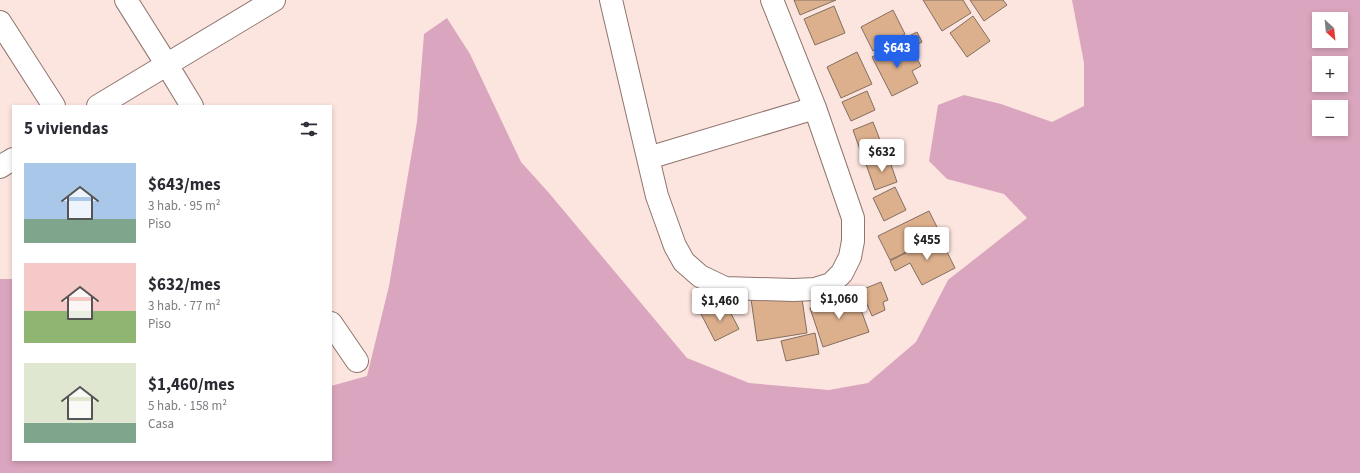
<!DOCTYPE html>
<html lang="es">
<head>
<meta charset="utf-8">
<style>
  body { margin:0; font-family:"Source Sans 3",sans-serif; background:#f7f7f7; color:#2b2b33; height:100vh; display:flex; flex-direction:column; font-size:15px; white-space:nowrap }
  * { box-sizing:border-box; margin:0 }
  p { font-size:13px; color:#7c7c81 }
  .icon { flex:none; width:22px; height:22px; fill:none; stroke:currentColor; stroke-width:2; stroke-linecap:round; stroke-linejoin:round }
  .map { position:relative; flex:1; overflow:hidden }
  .details { position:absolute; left:12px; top:105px; width:320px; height:356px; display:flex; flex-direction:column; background:#fff; border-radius:0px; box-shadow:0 2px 6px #0003 }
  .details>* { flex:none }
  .needle { width:26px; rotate:153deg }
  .tools { position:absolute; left:1312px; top:12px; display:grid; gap:8px }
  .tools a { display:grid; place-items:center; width:36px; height:36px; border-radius:0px; background:#fff; box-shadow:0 2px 6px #0003; font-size:20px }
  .price { position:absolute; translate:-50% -34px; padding:0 9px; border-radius:4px; background:#fff; color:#222; font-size:13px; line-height:26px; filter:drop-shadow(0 1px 2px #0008) }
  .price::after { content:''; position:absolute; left:50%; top:24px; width:12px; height:9px; margin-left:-6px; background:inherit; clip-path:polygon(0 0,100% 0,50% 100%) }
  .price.current { background:#2563eb; color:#fff }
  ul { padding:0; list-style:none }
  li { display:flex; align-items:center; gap:12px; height:100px; padding:0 12px }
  li span { display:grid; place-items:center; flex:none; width:112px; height:80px; border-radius:0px; color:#555 }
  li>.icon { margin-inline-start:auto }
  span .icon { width:48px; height:48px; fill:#fffc; stroke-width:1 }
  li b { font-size:17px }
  h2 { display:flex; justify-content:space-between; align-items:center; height:48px; padding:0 12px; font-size:17px }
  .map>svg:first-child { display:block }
  .water { fill:#daa5be; fill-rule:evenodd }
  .building { fill:#ddb08d; stroke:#826e5f }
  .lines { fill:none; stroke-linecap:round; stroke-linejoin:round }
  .minor-casing { stroke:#8f756e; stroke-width:24 }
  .minor { stroke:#fff; stroke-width:22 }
</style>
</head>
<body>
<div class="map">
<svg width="1360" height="473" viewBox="0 0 1360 473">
  <rect width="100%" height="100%" fill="#fde5df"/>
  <path class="water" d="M1072,0H1360V473H0V279H13V460H331V386L367,376L389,286L417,122L424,34L447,18L470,54L521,162L549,193L687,358L749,383L829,390L868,383L916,342L948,280L1027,218L1004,194L947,179L929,161L938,105L964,95L1001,104L1052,122L1084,106V63ZM1319,19H1341V41H1319ZM1319,63H1341V85H1319ZM1319,107H1341V129H1319Z"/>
  <path class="building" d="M794,0H836L800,15Z
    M923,0H963L971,13L942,31Z
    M970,0H1003L1007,5L984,21Z
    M834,6L845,33L815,45L804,19Z
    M893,10L905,34L873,51L861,27Z
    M973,16L990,41L967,57L950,33Z
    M917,32L922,42L909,49L903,39Z
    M898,44L904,55L917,48L919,53L915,55L921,66L912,71L918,83L892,96L872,57Z
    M857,52L872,84L841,98L827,67Z
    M867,91L875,110L851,121L842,102Z
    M873,122L885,153L864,161L853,130Z
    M888,156L897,182L875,190L866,164Z
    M895,187L906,210L884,221L873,198Z
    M929,211L941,235L890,260L878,236Z
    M939,236L955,268L922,285L910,263L895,271L890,261Z
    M881,282L888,300L883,302L885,310L872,316L861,290Z
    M801,292L807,333L757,341L751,299Z
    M855,293L869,332L823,347L810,308Z
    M725,302L739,329L715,341L701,314Z
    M815,333L819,354L786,361L781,341Z"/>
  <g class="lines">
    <g class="minor-casing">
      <path id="minor" d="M126,0L167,65L192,106
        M611,0L648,158L815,108
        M0,22L54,106
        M98,106L274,0
        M648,158L657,196L675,246L684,262L700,276L725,288L794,290L815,289L831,284L842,273L850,257L853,241V218L815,108L772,0
        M0,167L13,159
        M331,323L357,361"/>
    </g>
    <use href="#minor" class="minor"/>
  </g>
</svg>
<div class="tools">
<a><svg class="needle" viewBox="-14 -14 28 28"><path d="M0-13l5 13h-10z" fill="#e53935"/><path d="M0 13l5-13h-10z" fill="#7c7c81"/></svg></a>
<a>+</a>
<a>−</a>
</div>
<b class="price current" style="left:897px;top:69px">$643</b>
<b class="price" style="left:882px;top:173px">$632</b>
<b class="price" style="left:927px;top:261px">$455</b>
<b class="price" style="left:839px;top:320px">$1,060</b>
<b class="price" style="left:720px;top:322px">$1,460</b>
<section class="details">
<h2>5 viviendas<svg class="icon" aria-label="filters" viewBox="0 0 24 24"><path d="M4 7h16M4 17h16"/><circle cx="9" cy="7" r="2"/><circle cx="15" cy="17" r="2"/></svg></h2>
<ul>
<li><span style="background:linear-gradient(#a9c7e8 70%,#7fa58c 0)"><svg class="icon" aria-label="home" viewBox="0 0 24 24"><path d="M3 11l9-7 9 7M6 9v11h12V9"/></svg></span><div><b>$643/mes</b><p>3 hab. · 95 m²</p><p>Piso</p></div></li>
<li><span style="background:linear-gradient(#f6c9c9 60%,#8fb573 0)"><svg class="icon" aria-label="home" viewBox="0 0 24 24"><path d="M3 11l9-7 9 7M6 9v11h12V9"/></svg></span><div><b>$632/mes</b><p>3 hab. · 77 m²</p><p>Piso</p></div></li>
<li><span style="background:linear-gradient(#dfe7d0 75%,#7fa58c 0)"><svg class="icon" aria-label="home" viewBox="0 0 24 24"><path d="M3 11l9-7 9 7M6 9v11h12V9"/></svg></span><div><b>$1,460/mes</b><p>5 hab. · 158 m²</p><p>Casa</p></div></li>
</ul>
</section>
</div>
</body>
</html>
